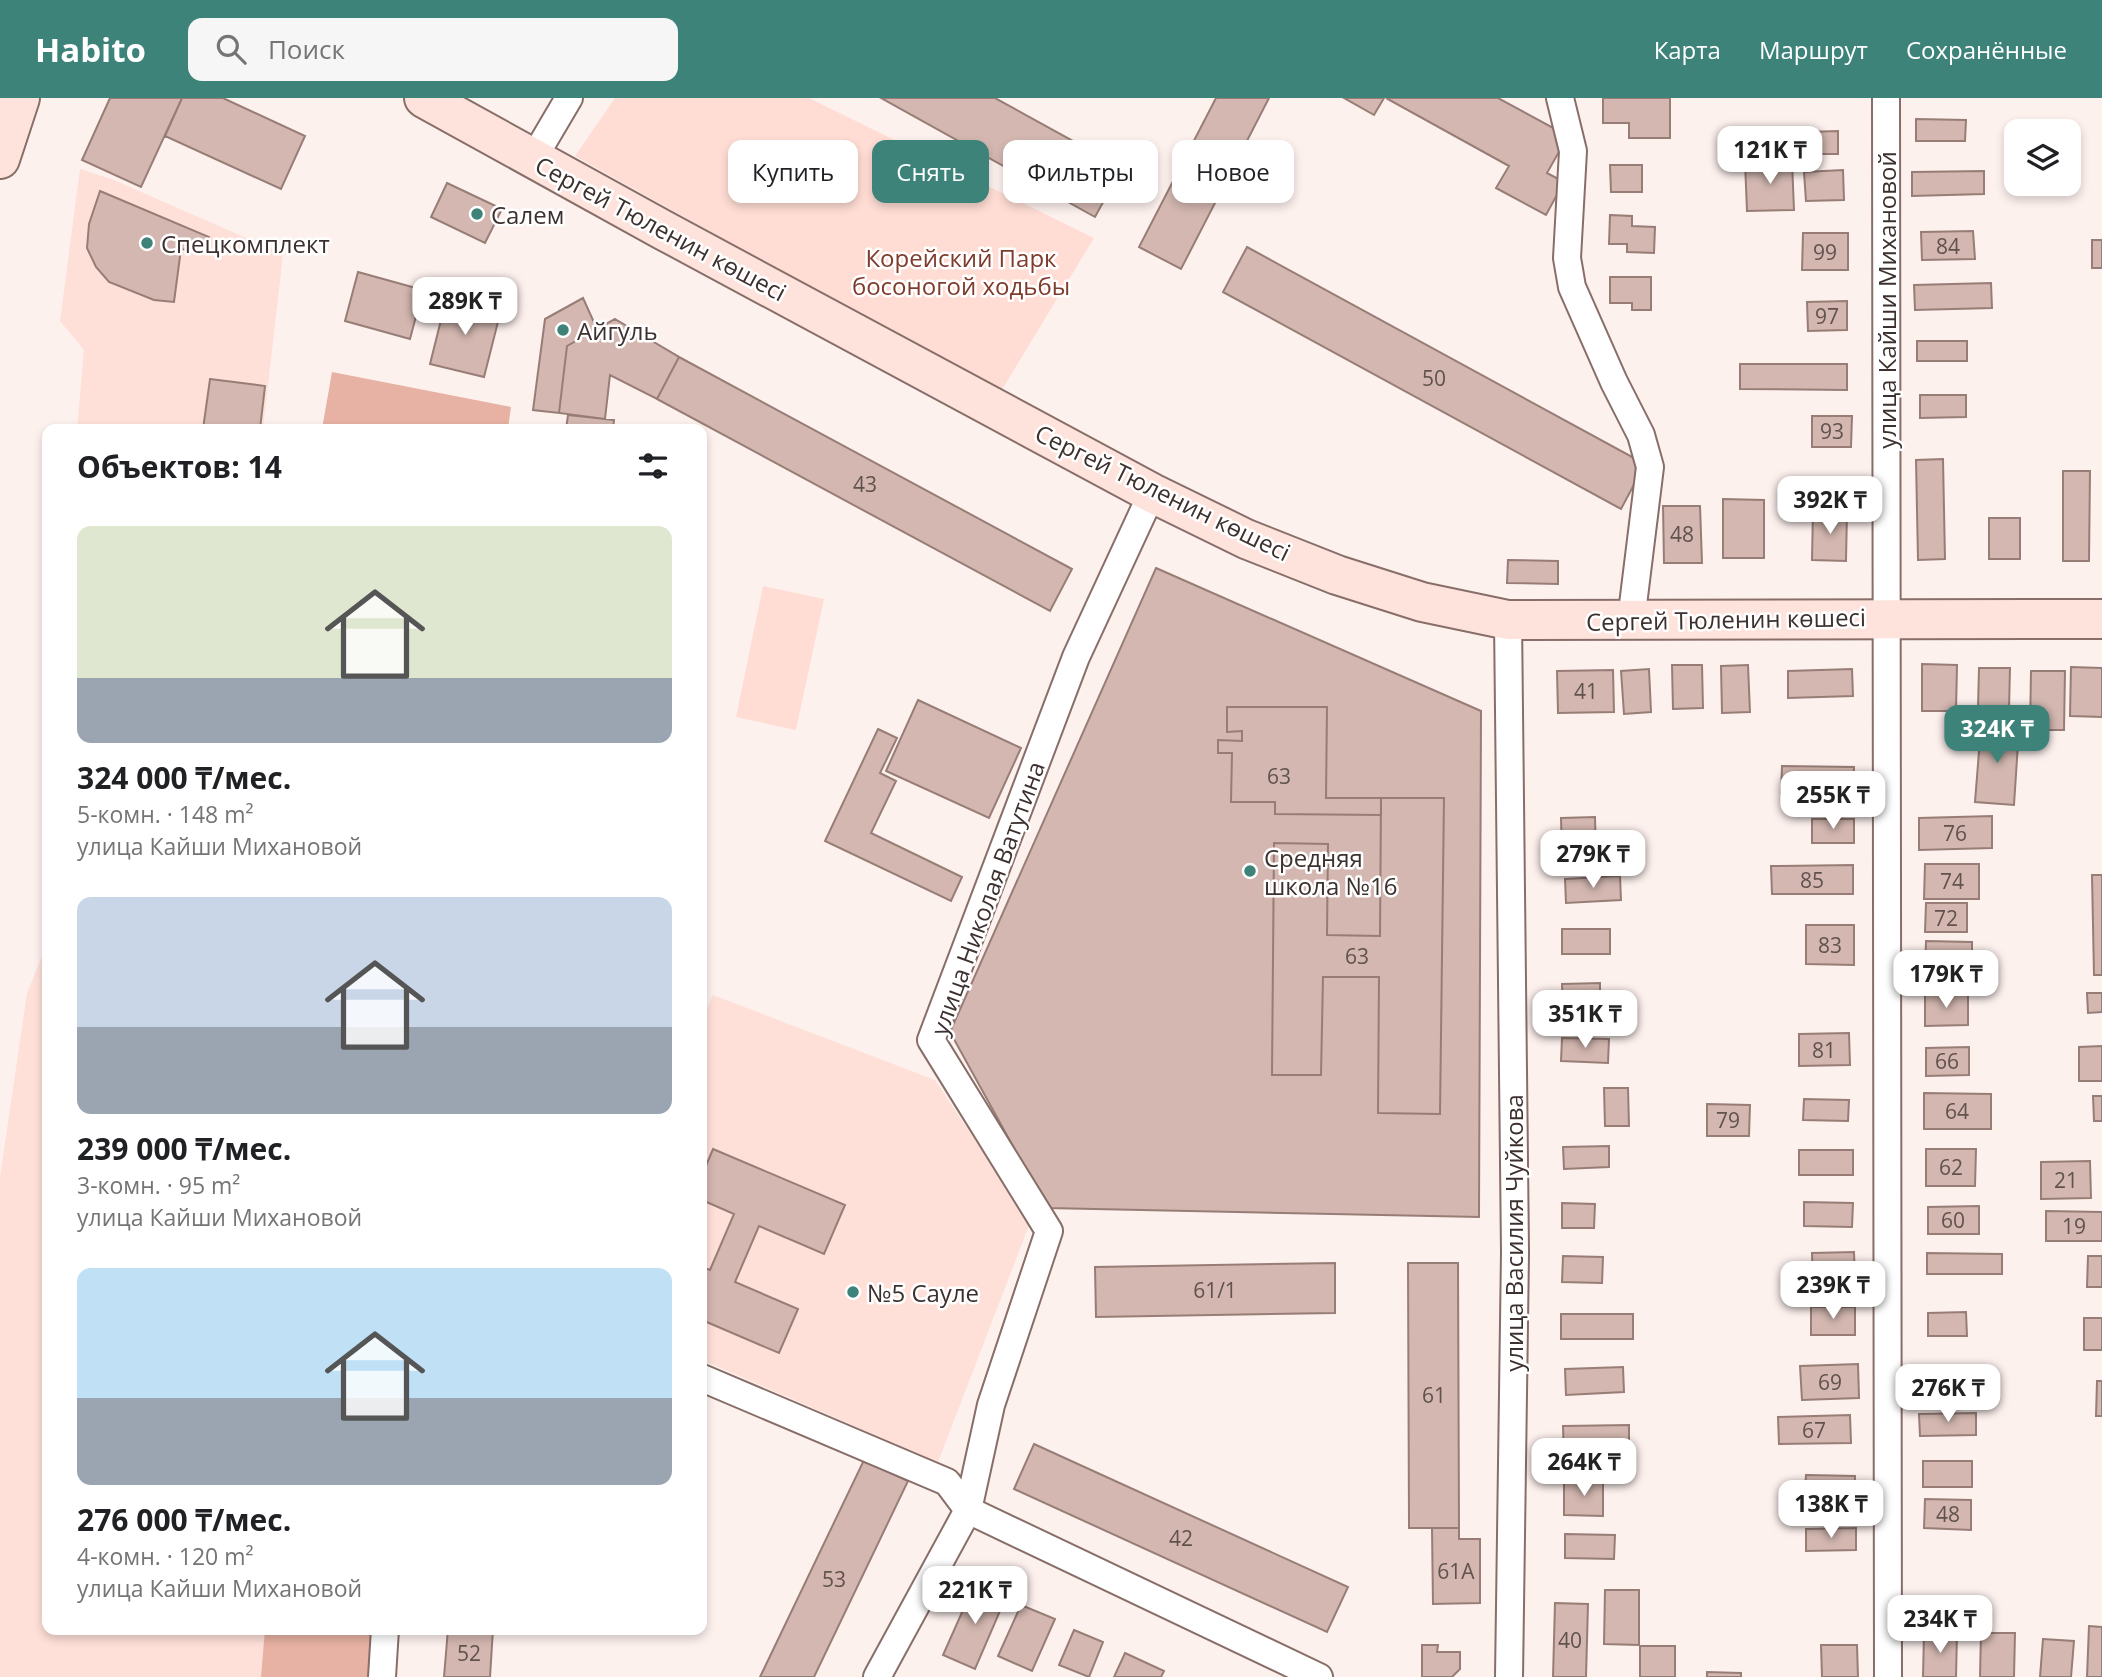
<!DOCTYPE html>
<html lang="ru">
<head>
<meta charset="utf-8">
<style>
  body { margin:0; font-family:"Open Sans",sans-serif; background:#f6f6f6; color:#202124; height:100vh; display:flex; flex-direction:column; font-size:26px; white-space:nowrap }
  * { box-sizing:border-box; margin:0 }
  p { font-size:23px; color:#757577 }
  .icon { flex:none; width:38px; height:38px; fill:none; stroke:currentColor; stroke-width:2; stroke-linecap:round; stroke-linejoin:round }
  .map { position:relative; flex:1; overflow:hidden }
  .panel { position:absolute; left:42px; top:326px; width:665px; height:1211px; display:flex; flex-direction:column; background:#fff; border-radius:14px; box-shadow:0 4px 10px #0003 }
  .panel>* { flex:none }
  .hud { position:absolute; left:728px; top:42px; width:665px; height:63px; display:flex; gap:14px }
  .tools { position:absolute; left:2004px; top:21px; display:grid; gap:14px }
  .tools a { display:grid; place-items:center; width:77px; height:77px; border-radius:14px; background:#fff; box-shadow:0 4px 10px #0003; font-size:35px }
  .price { position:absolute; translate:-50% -60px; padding:0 16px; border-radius:14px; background:#fff; color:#222; font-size:23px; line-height:46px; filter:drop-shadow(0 2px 4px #0008) }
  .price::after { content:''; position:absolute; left:50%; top:42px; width:21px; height:16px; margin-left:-10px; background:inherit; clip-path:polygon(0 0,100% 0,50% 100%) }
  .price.active { background:#3d837a; color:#fff }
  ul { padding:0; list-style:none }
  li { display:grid; align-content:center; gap:14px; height:371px; padding:0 35px }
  li span { display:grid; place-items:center; height:217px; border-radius:14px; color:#555 }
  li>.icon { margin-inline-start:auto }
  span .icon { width:126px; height:126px; fill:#fffc; stroke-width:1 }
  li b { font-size:30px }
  h2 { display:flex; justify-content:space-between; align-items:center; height:84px; padding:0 35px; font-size:30px }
  .chip { padding:0 24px; border-radius:14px; background:#fff; box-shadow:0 4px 10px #0003; font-size:24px; line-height:63px }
  .chip.active { background:#3d837a; color:#fff }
  header { display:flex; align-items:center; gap:42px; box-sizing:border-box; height:98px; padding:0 35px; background:#3d837a; color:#fff }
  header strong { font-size:33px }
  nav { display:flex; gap:38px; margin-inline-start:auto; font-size:24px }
  .search { width:490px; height:63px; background:#f6f6f6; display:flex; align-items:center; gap:18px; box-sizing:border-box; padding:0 24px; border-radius:14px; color:#757577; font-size:26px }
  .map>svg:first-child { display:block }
  .built { fill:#fee0d8 }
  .green { fill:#ffddd4 }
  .forest { fill:#e7b1a3 }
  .building { fill:#d3b7b0; stroke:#977d76; stroke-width:2 }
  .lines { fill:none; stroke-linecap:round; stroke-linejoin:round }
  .street-casing { stroke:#886e68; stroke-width:30 }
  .secondary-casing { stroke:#886e68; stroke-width:42 }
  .street { stroke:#fff; stroke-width:26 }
  .secondary { stroke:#fde3dc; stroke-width:38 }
  .poi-dot { fill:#3d837a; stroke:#fff; stroke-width:2.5 }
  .labels { text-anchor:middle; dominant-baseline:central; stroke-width:5; stroke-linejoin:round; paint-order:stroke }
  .number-label { font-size:21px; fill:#62524e }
  .poi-label { font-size:24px; fill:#3c312e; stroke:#fff; text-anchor:start }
  .street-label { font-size:24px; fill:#3c312e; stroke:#fff }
  .park-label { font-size:24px; fill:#7f3c2c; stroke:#fff }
</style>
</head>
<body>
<header>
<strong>Habito</strong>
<div class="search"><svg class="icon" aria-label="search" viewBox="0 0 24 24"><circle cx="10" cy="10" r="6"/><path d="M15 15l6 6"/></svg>Поиск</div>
<nav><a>Карта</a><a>Маршрут</a><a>Сохранённые</a></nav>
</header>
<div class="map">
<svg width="2102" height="1579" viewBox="0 0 2102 1579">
  <rect width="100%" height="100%" fill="#fdf1ee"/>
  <path class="built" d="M80,71L114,82L283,156L263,331H77L84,252L60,223Z
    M47,846V1531H316L315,1579H0V1079L27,895Z
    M713,897L935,982L1030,1125L938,1364L702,1262V921Z"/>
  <path class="green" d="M615,0H809L1094,140L1000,295L575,58Z
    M763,488L824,501L796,632L736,619Z"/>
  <path class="forest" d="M332,274L511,309L508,331H322Z
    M265,1531H387L383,1579H261Z"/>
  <path class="building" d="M110,0H182L141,89L82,62Z
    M182,0H223L305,38L281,91L165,38Z
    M881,0H995L1122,70L1095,119Z
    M1216,0H1269L1181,171L1139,149Z
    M1344,0H1384L1374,17Z
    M1386,0H1498L1568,38L1547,75L1564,84L1546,117L1496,90L1509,68Z
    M1603,0H1670V40H1629V25H1603Z
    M1916,21L1966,22L1965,43H1916Z
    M1838,33V56H1806V34Z
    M1792,63L1794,112L1747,113L1745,64Z
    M1610,67H1642V94H1611Z
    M1843,72L1844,102L1806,103L1804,74Z
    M1984,73V96L1912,98V74Z
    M447,85L502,111L485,145L431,119Z
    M100,93L209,139L206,154L181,151L174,204L154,202L109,184L96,169L87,150L89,126Z
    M1610,117L1632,118V128L1655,129L1654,155L1627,154V146H1609Z
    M1973,133L1975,161L1922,162L1921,134Z
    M1803,135H1848V172H1802Z
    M2092,142H2102V170H2092Z
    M1247,149L1645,366L1621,411L1223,194Z
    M358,174L423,192L410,241L345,223Z
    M1610,179H1651V212H1632V205H1610Z
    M1991,185L1992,210L1915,212L1914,187Z
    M447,198L501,212L484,279L430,266Z
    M583,200L597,231L567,248L559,315L533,312L545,221Z
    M1847,203V232L1808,233L1807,204Z
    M615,221L679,259L657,301L610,277L605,321L559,315L567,248Z
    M1917,243H1967V263H1917Z
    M679,259L1072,471L1050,513L657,301Z
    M1740,266H1847V292L1740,291Z
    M210,281L265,288L260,331H203Z
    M1920,297H1966V319L1920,320Z
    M568,317L614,322L613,331H566Z
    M1812,318H1852L1851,349H1812Z
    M1943,361L1945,461L1918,462L1916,362Z
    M2063,373H2090L2089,463H2063Z
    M1723,401L1764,402V460H1723Z
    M1663,408H1700L1702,465H1664Z
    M1813,412L1847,413L1846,463L1812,462Z
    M1989,420H2020V461H1989Z
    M1508,462L1558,463V486L1507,485Z
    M1156,470L1481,613L1479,1119L1047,1110L950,934Z
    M1922,566L1957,567L1956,613H1922Z
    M1672,567H1702L1703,610L1673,611Z
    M1748,567L1750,614L1722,615L1721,568Z
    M2071,569L2102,570V619L2070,618Z
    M1979,570H2010L2009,611L1978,610Z
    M1649,571L1651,614L1624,616L1621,573Z
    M1852,571L1853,598L1788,600V573Z
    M1613,572L1614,614L1558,615L1557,573Z
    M2031,573H2065L2064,632H2030Z
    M918,602L1021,650L989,720L886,673Z
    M1227,609H1327L1326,700H1381V717L1275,716V704H1231L1232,655H1218V642L1242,643V633L1227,634Z
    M1981,628L2019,630L2014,707L1975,704Z
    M878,631L897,640L880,675L896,683L871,735L962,779L951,803L825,743Z
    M1782,668L1854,669L1853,698L1781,696Z
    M1381,700H1444L1440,1016L1378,1015L1379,879H1323L1321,977H1272L1274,745L1328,746L1327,837L1380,838Z
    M1992,718V750L1919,752V720Z
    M1595,719L1596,758L1562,759L1561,720Z
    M1812,721H1854V745H1812Z
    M1925,766H1979V801H1924Z
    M1853,767V796H1772L1771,768Z
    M2092,777H2102V877H2094Z
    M1620,778L1621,802L1566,805L1565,781Z
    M1926,805H1967V834H1925Z
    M1806,827H1854V867L1806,866Z
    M1562,831H1610V856H1562Z
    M1926,843L1972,844V875H1925Z
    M1600,885V910L1563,911L1562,886Z
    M2087,895H2102V914L2088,915Z
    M1968,896V927L1925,928V897Z
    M1849,935L1850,967L1799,968V936Z
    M1562,940L1609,941L1608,965L1561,963Z
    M2102,948V983H2079V949Z
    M1969,949V977L1926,978V950Z
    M1604,990H1628L1629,1028H1605Z
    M1924,995L1991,996V1031H1924Z
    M2093,998H2102V1023H2094Z
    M1804,1001L1849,1002L1848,1023L1803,1022Z
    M1707,1006L1750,1007L1749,1038H1707Z
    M1609,1048V1069L1564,1071L1563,1049Z
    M713,1051L845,1107L824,1156L759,1128L735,1184L798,1211L779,1255L702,1222V1169L710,1172L734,1116L702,1102V1077Z
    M1926,1051H1976L1975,1088H1926Z
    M1799,1052H1853V1077H1799Z
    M2090,1063L2091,1100L2041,1101V1064Z
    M1804,1104L1853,1105L1852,1129L1804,1128Z
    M1562,1105L1595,1106L1594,1130H1562Z
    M1979,1108V1136H1928V1109Z
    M2046,1113L2102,1114V1143H2046Z
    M1854,1154L1855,1183L1813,1184L1812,1155Z
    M1927,1155L2002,1156V1176H1927Z
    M1563,1158L1603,1159L1602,1185L1562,1184Z
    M2088,1158H2102V1189H2087Z
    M1335,1165V1215L1096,1219L1095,1169Z
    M1408,1165H1458L1459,1430H1409Z
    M1811,1209H1855V1237H1811Z
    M1966,1214L1967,1238H1928V1215Z
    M1561,1216H1633V1241H1561Z
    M2084,1220H2102V1252H2084Z
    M1858,1266L1859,1300L1802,1302L1800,1268Z
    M1979,1267L1980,1301L1926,1303L1925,1269Z
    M1623,1269L1624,1294L1566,1297L1565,1271Z
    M2097,1283H2102V1318H2096Z
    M1976,1315V1337L1920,1338L1919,1316Z
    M1850,1317L1851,1345L1779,1346L1778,1319Z
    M1629,1327V1360L1564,1361L1563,1328Z
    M1034,1346L1348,1489L1327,1534L1014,1391Z
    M864,1362L908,1383L814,1579H760Z
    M1923,1363H1972V1389H1923Z
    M1806,1377L1855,1378L1854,1413L1804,1412Z
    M1564,1382H1603V1418L1564,1417Z
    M1925,1401L1971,1402V1432L1924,1430Z
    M1432,1430H1459V1441H1480V1505L1433,1506Z
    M1856,1430V1452L1806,1453V1431Z
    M1565,1436L1615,1437L1614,1461L1565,1460Z
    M975,1485L1006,1499L975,1571L943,1557Z
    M1605,1492H1639V1547L1604,1546Z
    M1555,1505L1588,1506L1586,1579H1553Z
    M1021,1507L1055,1521L1032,1573L998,1558Z
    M2089,1528L2102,1529V1579H2087Z
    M448,1531H493L490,1579H444Z
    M1074,1532L1103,1544L1089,1579L1059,1567Z
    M1924,1535L1957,1536L1956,1579H1923Z
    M1981,1535H2015L2014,1579H1980Z
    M2043,1541L2074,1543L2071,1579H2040Z
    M1422,1547H1438L1437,1554H1460V1571L1452,1579H1422Z
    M1821,1547H1857L1858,1579H1822Z
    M1640,1548H1675V1579H1640Z
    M1125,1555L1164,1573L1161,1579H1114Z
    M1707,1574L1741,1575V1579H1707Z"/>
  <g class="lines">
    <g class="street-casing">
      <path id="street" d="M1560,0L1573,53L1567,160L1572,189L1614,284L1641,337L1650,369L1631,523
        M1886,0L1888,1579
        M533,61L569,0
        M1508,522L1515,1154L1509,1579
        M702,1280L947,1384L968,1412L1319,1579
        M382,1579L385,1531
        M877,1579L968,1412L991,1307L1049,1133L931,942L1076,559L1152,395"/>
    </g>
    <g class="secondary-casing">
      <path id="secondary" d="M424,0L663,132L1152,395L1246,441L1337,477L1422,504L1508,522L2102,521
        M0,61L20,0"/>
    </g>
    <use href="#street" class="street"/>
    <use href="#secondary" class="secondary"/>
  </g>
  <g class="poi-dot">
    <circle cx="477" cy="116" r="7"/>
    <circle cx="147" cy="145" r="7"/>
    <circle cx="563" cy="232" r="7"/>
    <circle cx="1250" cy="773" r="7"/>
    <circle cx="853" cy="1194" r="7"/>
  </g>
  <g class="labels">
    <g class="number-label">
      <text x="1948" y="148">84</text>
      <text x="1825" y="154">99</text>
      <text x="1827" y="218">97</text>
      <text x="1434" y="280">50</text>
      <text x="1832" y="333">93</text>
      <text x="865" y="386">43</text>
      <text x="1682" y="436">48</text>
      <text x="1586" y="593">41</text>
      <text x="1279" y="678">63</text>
      <text x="1955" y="735">76</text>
      <text x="1812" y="782">85</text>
      <text x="1952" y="783">74</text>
      <text x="1946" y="820">72</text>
      <text x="1830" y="847">83</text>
      <text x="1357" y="858">63</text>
      <text x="1824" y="952">81</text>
      <text x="1947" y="963">66</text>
      <text x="1957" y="1013">64</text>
      <text x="1728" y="1022">79</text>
      <text x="1951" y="1069">62</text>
      <text x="2066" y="1082">21</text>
      <text x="1953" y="1122">60</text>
      <text x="2074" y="1128">19</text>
      <text x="1215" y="1192">61/1</text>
      <text x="1830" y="1284">69</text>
      <text x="1434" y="1297">61</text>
      <text x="1814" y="1332">67</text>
      <text x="1948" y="1416">48</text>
      <text x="1181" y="1440">42</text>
      <text x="1456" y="1473">61А</text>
      <text x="834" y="1481">53</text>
      <text x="1570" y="1542">40</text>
      <text x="469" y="1555">52</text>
    </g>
    <g class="poi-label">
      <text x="491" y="116">Салем</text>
      <text x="161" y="145">Спецкомплект</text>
      <text x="577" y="232">Айгуль</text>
      <text x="1264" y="759">Средняя<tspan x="1264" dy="28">школа №16</tspan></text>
      <text x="867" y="1194">№5 Сауле</text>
    </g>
    <g class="street-label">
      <text transform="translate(661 130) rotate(28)">Сергей Тюленин көшесі</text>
      <text transform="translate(1886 202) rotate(-90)">улица Кайши Михановой</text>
      <text transform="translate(1163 394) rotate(26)">Сергей Тюленин көшесі</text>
      <text transform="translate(1726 521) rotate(-1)">Сергей Тюленин көшесі</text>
      <text transform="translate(987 800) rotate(-70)">улица Николая Ватутина</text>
      <text transform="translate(1513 1135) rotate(-90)">улица Василия Чуйкова</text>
    </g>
    <g class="park-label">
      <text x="961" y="159">Корейский Парк<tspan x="961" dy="28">босоногой ходьбы</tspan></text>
    </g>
  </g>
</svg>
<div class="tools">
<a><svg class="icon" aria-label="layers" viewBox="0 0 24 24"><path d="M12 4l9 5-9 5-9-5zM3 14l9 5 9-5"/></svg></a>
</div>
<b class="price" style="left:1770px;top:88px">121K ₸</b>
<b class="price" style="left:465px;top:239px">289K ₸</b>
<b class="price" style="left:1830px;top:438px">392K ₸</b>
<b class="price active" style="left:1997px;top:667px">324K ₸</b>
<b class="price" style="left:1833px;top:733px">255K ₸</b>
<b class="price" style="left:1593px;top:792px">279K ₸</b>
<b class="price" style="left:1946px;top:912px">179K ₸</b>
<b class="price" style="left:1585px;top:952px">351K ₸</b>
<b class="price" style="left:1833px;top:1223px">239K ₸</b>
<b class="price" style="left:1948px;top:1326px">276K ₸</b>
<b class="price" style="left:1584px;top:1400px">264K ₸</b>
<b class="price" style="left:1831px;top:1442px">138K ₸</b>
<b class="price" style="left:975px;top:1528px">221K ₸</b>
<b class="price" style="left:1940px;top:1557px">234K ₸</b>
<div class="hud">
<a class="chip">Купить</a>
<a class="chip active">Снять</a>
<a class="chip">Фильтры</a>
<a class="chip">Новое</a>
</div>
<section class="panel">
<h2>Объектов: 14<svg class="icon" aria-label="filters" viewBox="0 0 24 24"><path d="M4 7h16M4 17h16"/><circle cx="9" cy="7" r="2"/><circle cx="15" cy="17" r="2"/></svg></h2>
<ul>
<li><span style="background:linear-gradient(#dfe7d0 70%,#9aa5b1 0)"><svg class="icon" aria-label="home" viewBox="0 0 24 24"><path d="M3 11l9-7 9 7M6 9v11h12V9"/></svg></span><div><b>324 000 ₸/мес.</b><p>5-комн. · 148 m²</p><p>улица Кайши Михановой</p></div></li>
<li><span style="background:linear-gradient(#c9d6e8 60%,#9aa5b1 0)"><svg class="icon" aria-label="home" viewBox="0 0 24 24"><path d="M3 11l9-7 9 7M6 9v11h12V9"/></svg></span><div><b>239 000 ₸/мес.</b><p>3-комн. · 95 m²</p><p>улица Кайши Михановой</p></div></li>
<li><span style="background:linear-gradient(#bfe0f5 60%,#9aa5b1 0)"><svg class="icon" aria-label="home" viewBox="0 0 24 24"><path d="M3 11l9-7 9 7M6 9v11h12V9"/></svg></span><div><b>276 000 ₸/мес.</b><p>4-комн. · 120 m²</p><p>улица Кайши Михановой</p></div></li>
</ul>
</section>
</div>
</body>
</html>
